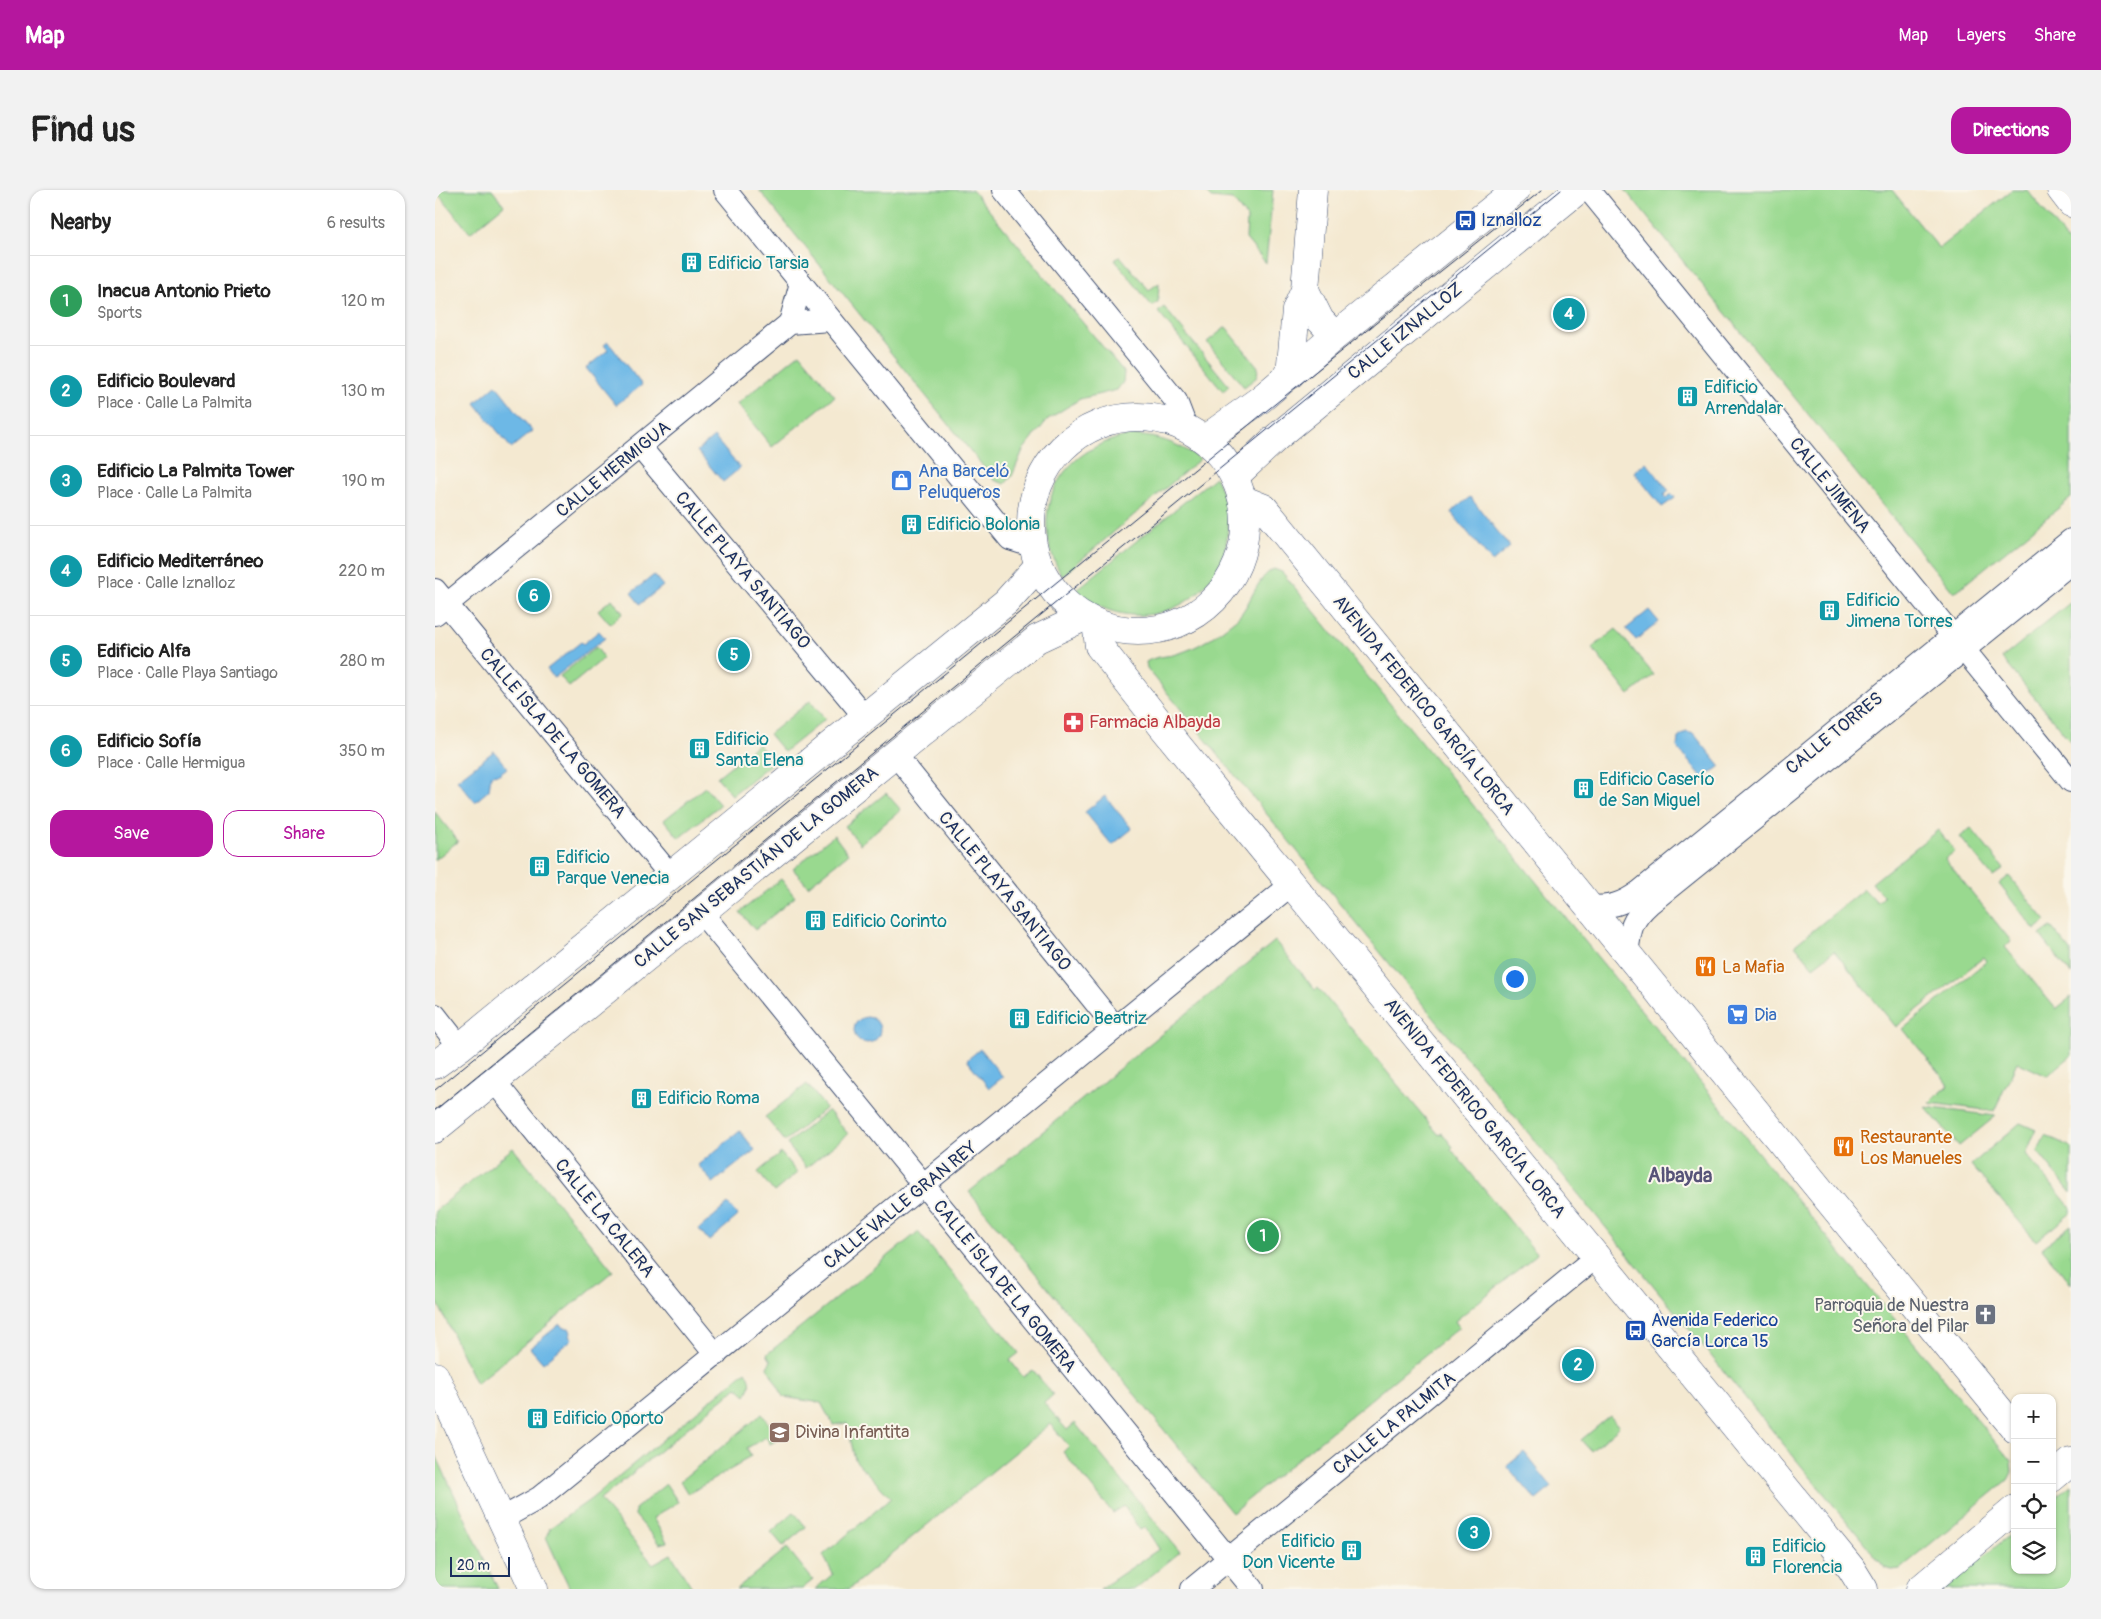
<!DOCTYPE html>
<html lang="en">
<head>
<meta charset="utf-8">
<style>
	body { margin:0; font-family:Pangolin,sans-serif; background:#f2f2f2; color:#222 }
	.controls { position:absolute; right:15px; bottom:15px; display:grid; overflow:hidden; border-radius:10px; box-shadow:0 1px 4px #0004 }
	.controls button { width:45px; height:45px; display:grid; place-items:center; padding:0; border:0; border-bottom:1px solid #e0e0e0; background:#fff; color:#222; font:25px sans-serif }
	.scale { position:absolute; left:15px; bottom:12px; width:60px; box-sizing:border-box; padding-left:5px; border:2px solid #1b2f5e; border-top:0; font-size:14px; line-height:18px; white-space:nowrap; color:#1b2f5e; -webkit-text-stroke:4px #fbf7ec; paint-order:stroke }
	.you { position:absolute; left:1079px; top:788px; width:18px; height:18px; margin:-12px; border:4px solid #fff; border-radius:50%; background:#1a73e8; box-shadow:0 0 0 8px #1a73e833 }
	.badge { display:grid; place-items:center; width:32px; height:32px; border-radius:50%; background:#b5179e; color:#fff; font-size:16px; font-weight:700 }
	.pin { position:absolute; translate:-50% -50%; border:2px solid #fff; box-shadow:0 1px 5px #0006 }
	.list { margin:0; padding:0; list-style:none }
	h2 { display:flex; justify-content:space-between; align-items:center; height:65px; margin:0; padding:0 20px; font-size:21px }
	h2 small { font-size:16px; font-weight:400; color:#767676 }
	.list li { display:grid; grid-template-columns:32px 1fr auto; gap:15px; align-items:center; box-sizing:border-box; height:90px; padding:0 20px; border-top:1px solid #e0e0e0 }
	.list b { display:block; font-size:19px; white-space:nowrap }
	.list p { margin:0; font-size:16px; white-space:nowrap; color:#767676 }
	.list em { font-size:16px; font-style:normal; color:#767676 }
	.actions { display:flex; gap:10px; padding:15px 20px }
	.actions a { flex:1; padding:11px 0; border:1px solid #b5179e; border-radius:15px; text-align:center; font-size:18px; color:#b5179e }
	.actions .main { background:#b5179e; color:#fff }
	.icon { flex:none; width:28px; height:28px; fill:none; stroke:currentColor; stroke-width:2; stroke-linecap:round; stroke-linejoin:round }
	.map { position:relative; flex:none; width:1636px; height:1399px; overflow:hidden; border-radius:15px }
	header { display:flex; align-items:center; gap:30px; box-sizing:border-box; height:70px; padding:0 25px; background:#b5179e; color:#fff }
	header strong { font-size:24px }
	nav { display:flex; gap:28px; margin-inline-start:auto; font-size:18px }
	.intro { display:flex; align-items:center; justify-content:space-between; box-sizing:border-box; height:120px; padding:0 30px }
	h1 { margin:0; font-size:35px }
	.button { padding:12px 22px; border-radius:15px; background:#b5179e; color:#fff; font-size:18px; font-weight:700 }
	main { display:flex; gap:30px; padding:0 30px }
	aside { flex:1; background:#fff; border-radius:15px; box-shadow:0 1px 4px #0004 }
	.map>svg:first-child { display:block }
</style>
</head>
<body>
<header>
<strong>Map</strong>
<nav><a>Map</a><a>Layers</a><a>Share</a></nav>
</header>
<div class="intro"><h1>Find us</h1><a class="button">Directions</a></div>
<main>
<aside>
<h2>Nearby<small>6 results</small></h2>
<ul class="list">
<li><span class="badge" style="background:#2e9e5b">1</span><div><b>Inacua Antonio Prieto</b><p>Sports</p></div><em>120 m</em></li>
<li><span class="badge" style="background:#0f9aa8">2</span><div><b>Edificio Boulevard</b><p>Place · Calle La Palmita</p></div><em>130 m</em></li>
<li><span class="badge" style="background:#0f9aa8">3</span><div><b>Edificio La Palmita Tower</b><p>Place · Calle La Palmita</p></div><em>190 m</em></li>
<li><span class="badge" style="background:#0f9aa8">4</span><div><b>Edificio Mediterráneo</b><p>Place · Calle Iznalloz</p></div><em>220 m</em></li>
<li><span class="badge" style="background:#0f9aa8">5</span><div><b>Edificio Alfa</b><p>Place · Calle Playa Santiago</p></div><em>280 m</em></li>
<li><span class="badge" style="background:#0f9aa8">6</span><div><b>Edificio Sofía</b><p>Place · Calle Hermigua</p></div><em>350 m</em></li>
</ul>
<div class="actions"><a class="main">Save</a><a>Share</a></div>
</aside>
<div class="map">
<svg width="1636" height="1399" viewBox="0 0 1636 1399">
	<rect width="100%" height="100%" fill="#fbf7ec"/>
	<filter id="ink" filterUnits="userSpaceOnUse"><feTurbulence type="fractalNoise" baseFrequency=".02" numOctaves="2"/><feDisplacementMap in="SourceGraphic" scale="10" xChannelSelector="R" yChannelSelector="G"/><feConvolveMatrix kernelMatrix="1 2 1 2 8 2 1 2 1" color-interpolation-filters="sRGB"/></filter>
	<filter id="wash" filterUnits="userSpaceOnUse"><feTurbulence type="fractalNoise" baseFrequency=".0096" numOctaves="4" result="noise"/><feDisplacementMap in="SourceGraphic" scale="20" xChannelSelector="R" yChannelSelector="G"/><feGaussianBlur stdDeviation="1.12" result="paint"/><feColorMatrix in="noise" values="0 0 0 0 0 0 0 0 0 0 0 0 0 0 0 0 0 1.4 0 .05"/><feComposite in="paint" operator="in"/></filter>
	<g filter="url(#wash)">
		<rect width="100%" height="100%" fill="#f4e9d1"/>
		<g fill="#99d98f" stroke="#5a8476">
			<polygon points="0,0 57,0 69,15 35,43"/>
			<polygon points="324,0 537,0 689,182 688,192 682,200 645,209 613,229 588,260 577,286 570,294 559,290"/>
			<polygon points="769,0 838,0 831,73 811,49 812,28 798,10 776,8"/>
			<polygon points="1190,0 1457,0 1504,58 1577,0 1592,0 1636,55 1636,308 1519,403"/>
			<polygon points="685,66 714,100 724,93 723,112 717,116 680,70"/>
			<polygon points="729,117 794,196 788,201 723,122"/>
			<polygon points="791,137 823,177 822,187 809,197 772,152"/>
			<polygon points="365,163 400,206 337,257 302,214"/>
			<path d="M 696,245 C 723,246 743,253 765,269 L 627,386 C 590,321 624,258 696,245 Z"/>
			<path d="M 780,287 C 830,382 723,469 640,401 Z"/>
			<path d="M 839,379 L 847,382 L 1576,1271 L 1577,1282 L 1573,1290 L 1465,1379 L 1457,1380 L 1450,1378 L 712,478 L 711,472 C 720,466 731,467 741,464 C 764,458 781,445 800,430 C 816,417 820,388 839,379 Z"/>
			<polygon points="177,409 188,423 175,434 163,420"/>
			<polygon points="1636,412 1636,552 1567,468"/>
			<polygon points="1181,439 1219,485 1194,505 1157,458"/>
			<polygon points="161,457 169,468 134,497 125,486"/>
			<polygon points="375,511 390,529 349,562 334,544"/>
			<polygon points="323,554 338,572 297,605 282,587"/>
			<polygon points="270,597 285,615 244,648 229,630"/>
			<polygon points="451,603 466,620 425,654 410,636"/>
			<polygon points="0,622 23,651 0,670"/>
			<polygon points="1536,638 1569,679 1558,687 1525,647"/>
			<polygon points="1503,640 1520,661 1510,669 1576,751 1570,757 1621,819 1636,807 1636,866 1612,886 1582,872 1559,921 1494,913 1514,895 1468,839 1552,771 1549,767 1461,837 1399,761 1378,777 1360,755 1429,699 1442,713 1449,707 1437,693"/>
			<polygon points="399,645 413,664 373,696 358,679"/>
			<polygon points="1574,686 1611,731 1600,740 1564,694"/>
			<polygon points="346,689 360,707 320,740 305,722"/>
			<polygon points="1616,737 1636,761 1636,784 1605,745"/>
			<polygon points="840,751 880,800 883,798 1004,945 1007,943 1018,957 1016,959 1102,1064 1020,1131 1024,1137 797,1323 534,1002"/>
			<polygon points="372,894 391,918 350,951 330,927"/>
			<polygon points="1490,917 1561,926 1524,956"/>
			<polygon points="393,920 413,944 371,978 352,954"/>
			<polygon points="1585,933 1601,940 1591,964 1636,1018 1636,1023 1601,1051 1536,975"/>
			<polygon points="1610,945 1636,957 1636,1003 1603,962"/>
			<polygon points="78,958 178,1081 41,1194 0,1107 0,1021"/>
			<polygon points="346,963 362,983 339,1002 323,982"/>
			<polygon points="1636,1035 1636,1094 1607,1058"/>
			<polygon points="483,1042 584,1163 575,1170 588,1187 598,1180 618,1205 609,1213 632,1240 640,1233 745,1362 700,1399 665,1399 724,1359 710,1337 705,1340 689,1316 678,1323 628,1262 634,1256 615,1234 414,1399 380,1399 398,1384 388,1365 456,1308 420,1270 412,1233 398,1235 386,1213 349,1207 332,1177 336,1171 332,1164"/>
			<path d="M 311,1181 C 317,1191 317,1195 311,1205 L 302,1197 L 165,1310 L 218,1374 L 236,1364 L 258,1399 L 135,1399 L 111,1347 L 115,1338 L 156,1309 Z"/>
			<polygon points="327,1224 344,1249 335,1254 331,1247 312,1258 316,1266 305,1272 305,1274 253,1304 245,1291"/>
			<polygon points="1175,1226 1184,1237 1156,1261 1146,1250"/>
			<polygon points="0,1263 63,1399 0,1399"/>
			<polygon points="231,1294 243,1312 218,1328 232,1352 224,1354 200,1325 200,1319"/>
			<polygon points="1636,1295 1636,1399 1508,1399 1580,1341 1580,1380 1617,1380 1617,1310"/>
			<polygon points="359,1322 371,1337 348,1356 336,1342"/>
			<polygon points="352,1358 378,1390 367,1399 301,1399"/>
		</g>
		<g fill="#6db8e6" stroke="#4474a2">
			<polygon points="173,152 207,195 181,215 151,178 173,160 169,155"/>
			<polygon points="61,195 97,241 76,258 40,213"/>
			<polygon points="279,247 305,278 288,292 262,261"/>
			<polygon points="1211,272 1234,301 1229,305 1231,308 1237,304 1240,308 1227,317 1199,282"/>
			<polygon points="1035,307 1075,357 1057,372 1016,322"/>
			<polygon points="219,385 228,396 205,414 196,403"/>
			<polygon points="1214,420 1224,432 1201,450 1191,439"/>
			<polygon points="164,441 170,448 119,488 112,479 146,452 148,454"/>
			<polygon points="1251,542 1259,544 1285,576 1268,589 1242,557 1243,548"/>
			<polygon points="59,561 72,578 64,584 56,585 54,600 40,612 22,590"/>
			<polygon points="670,606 697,639 677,655 650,622"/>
			<circle cx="432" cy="840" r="13"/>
			<polygon points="545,859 568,887 554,898 532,870"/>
			<polygon points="305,941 320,960 278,993 263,975"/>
			<polygon points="293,1014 303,1026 274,1051 264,1039"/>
			<polygon points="125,1134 128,1138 134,1138 136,1142 134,1145 137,1149 108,1173 95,1158"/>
			<polygon points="1089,1262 1117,1297 1101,1310 1072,1276"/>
		</g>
	</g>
	<g filter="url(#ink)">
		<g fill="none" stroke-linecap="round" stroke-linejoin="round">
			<defs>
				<g id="minor">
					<polyline points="290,0 575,349 597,356"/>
					<polyline points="569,0 741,211 751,237"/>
					<polyline points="1154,0 1636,591"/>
					<polyline points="355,133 366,93"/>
					<polyline points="205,257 430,527"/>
					<polyline points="0,400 235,685"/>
					<polyline points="0,424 355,133 395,130"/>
					<polyline points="460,564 681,838"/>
					<path d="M 1154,717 C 1176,717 1186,715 1204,702 L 1636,350"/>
					<polyline points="266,722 818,1399"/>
					<path d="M 1192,765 C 1195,741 1195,731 1214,714 L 1636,373"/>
					<polyline points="0,825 25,857"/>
					<polyline points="59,891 281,1165"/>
					<polyline points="66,1329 104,1308 857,694"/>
					<polyline points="757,1399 1161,1067"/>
				</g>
				<g id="major">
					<polyline points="1626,0 1636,13"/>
					<polyline points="870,100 885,130 900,146"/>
					<polyline points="855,185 861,120 870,100 878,0"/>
					<circle cx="703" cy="334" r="107"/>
					<polyline points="770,249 826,209 900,146 1081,0"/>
					<polyline points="800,286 842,247 1143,0"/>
					<polyline points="809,310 829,318 1580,1239"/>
					<polyline points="661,433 664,456 727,536 1416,1378 1429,1399"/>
					<polyline points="0,875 25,857 571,412 604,375"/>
					<polyline points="0,939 602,449 649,427"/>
					<polyline points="0,1186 99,1399"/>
					<polyline points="1617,1288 1636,1272"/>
					<polyline points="1485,1399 1580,1319"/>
				</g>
			</defs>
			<use href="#minor" stroke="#3c4b6f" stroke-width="24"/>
			<use href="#major" stroke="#3c4b6f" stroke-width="29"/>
			<use href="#minor" stroke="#fff" stroke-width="22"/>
			<use href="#major" stroke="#fff" stroke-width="28"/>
			<g stroke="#1b2f5e" stroke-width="1">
				<polyline points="0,900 825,226 1107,0"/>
				<polyline points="0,920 1126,0"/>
			</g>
		</g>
	</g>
	<defs>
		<symbol id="bus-square" viewBox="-11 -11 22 22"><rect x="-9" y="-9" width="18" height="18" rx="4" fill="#1a4fb4" stroke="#fbf7ec"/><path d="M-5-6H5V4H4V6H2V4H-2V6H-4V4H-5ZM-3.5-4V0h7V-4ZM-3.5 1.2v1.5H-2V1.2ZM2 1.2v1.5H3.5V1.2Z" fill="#fff"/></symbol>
		<symbol id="building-square" viewBox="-11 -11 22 22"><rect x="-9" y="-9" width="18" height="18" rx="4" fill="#0f9aa8" stroke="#fbf7ec"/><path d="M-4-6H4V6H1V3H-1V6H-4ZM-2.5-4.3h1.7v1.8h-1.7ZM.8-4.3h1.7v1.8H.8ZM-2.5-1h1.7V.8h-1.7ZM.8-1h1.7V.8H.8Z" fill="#fff"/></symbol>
		<symbol id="shop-square" viewBox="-11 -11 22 22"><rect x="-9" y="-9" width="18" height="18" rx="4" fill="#3f7fe0" stroke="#fbf7ec"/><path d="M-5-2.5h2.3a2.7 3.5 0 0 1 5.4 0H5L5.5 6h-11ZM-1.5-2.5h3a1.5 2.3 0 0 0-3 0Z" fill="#fff"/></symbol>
		<symbol id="pharmacy-square" viewBox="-11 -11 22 22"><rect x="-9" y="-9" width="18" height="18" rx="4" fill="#e0444e" stroke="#fbf7ec"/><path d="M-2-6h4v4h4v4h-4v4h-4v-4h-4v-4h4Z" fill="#fff"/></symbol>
		<symbol id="restaurant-square" viewBox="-11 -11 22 22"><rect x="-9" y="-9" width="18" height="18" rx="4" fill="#e8710a" stroke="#fbf7ec"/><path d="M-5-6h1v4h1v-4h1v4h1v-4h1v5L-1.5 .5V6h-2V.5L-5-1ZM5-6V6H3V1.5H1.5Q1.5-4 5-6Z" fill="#fff"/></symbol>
		<symbol id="supermarket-square" viewBox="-11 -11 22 22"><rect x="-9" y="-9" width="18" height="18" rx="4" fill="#3f7fe0" stroke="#fbf7ec"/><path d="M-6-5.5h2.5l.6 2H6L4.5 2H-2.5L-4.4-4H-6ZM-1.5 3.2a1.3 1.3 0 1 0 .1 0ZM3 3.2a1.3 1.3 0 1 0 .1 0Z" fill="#fff"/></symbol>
		<symbol id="church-square" viewBox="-11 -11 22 22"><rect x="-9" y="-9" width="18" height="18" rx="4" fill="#6b7280" stroke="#fbf7ec"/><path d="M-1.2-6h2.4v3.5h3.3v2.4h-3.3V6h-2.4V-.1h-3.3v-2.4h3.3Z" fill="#fff"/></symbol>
		<symbol id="school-square" viewBox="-11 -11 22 22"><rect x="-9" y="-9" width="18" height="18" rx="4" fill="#8d6e63" stroke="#fbf7ec"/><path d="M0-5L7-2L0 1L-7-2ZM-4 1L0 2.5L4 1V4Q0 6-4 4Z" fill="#fff"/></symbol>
	</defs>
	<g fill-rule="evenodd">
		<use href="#bus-square" x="1018" y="18" width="25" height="25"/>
		<use href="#building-square" x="244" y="60" width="25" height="25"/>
		<use href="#building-square" x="1240" y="194" width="25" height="25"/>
		<use href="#shop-square" x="454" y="278" width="25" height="25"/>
		<use href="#building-square" x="464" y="322" width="25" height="25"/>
		<use href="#building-square" x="1382" y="408" width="25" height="25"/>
		<use href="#pharmacy-square" x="626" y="520" width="25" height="25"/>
		<use href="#building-square" x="252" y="546" width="25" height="25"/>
		<use href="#building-square" x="1136" y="586" width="25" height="25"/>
		<use href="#building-square" x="92" y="664" width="25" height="25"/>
		<use href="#building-square" x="368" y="718" width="25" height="25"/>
		<use href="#restaurant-square" x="1258" y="764" width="25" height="25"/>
		<use href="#supermarket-square" x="1290" y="812" width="25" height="25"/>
		<use href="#building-square" x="572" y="816" width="25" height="25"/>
		<use href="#building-square" x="194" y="896" width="25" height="25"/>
		<use href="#restaurant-square" x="1396" y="944" width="25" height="25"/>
		<use href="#church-square" x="1538" y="1112" width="25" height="25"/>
		<use href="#bus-square" x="1188" y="1128" width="25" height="25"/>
		<use href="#building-square" x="90" y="1216" width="25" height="25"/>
		<use href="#school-square" x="332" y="1230" width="25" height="25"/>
		<use href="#building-square" x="904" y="1348" width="25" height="25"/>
		<use href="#building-square" x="1308" y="1354" width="25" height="25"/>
	</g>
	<g text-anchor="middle" stroke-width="4" stroke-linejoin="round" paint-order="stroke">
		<g font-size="18" fill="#164399" stroke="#fbf7ec" text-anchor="start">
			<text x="1046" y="36">Iznalloz</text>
			<text x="1216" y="1136">Avenida Federico<tspan x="1216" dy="21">García Lorca 15</tspan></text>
		</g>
		<g font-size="18" fill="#0d838f" stroke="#fbf7ec" text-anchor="start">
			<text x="273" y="79">Edificio Tarsia</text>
			<text x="1269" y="203">Edificio<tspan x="1269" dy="21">Arrendalar</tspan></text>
			<text x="492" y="340">Edificio Bolonia</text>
			<text x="1411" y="416">Edificio<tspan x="1411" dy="21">Jimena Torres</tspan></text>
			<text x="280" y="555">Edificio<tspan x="280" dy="21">Santa Elena</tspan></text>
			<text x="1164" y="595">Edificio Caserío<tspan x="1164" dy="21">de San Miguel</tspan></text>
			<text x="121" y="673">Edificio<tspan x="121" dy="21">Parque Venecia</tspan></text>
			<text x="397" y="737">Edificio Corinto</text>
			<text x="601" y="834">Edificio Beatriz</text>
			<text x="223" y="914">Edificio Roma</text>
			<text x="118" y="1234">Edificio Oporto</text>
			<text x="900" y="1357" text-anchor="end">Edificio<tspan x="900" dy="21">Don Vicente</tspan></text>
			<text x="1337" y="1362">Edificio<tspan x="1337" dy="21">Florencia</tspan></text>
		</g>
		<g font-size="18" fill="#1b2f5e" stroke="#fbf7ec">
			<text transform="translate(970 141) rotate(-39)" y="6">CALLE IZNALLOZ</text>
			<text transform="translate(178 279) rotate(-39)" y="6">CALLE HERMIGUA</text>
			<text transform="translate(1395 295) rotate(51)" y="6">CALLE JIMENA</text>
			<text transform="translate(308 380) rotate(50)" y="6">CALLE PLAYA SANTIAGO</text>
			<text transform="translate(989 515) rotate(51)" y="6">AVENIDA FEDERICO GARCÍA LORCA</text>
			<text transform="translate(118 543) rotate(50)" y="6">CALLE ISLA DE LA GOMERA</text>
			<text transform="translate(1399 543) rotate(-39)" y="6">CALLE TORRES</text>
			<text transform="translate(321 677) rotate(-39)" y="6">CALLE SAN SEBASTIÁN DE LA GOMERA</text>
			<text transform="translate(570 701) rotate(51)" y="6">CALLE PLAYA SANTIAGO</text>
			<text transform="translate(1040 918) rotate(51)" y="6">AVENIDA FEDERICO GARCÍA LORCA</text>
			<text transform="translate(465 1015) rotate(-39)" y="6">CALLE VALLE GRAN REY</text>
			<text transform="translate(170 1028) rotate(51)" y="6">CALLE LA CALERA</text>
			<text transform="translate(570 1096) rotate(51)" y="6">CALLE ISLA DE LA GOMERA</text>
			<text transform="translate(959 1233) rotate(-39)" y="6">CALLE LA PALMITA</text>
		</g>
		<g font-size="18" fill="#366cbe" stroke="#fbf7ec" text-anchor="start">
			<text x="483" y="287">Ana Barceló<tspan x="483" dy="21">Peluqueros</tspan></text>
			<text x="1319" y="831">Dia</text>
		</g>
		<g font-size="18" fill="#be3a42" stroke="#fbf7ec" text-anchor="start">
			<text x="654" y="538">Farmacia Albayda</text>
		</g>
		<g font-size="18" fill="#c56008" stroke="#fbf7ec" text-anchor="start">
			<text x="1287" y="783">La Mafia</text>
			<text x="1425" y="953">Restaurante<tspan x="1425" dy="21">Los Manueles</tspan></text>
		</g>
		<g font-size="18" fill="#5b616d" stroke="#fbf7ec" text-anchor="end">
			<text x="1534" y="1121">Parroquia de Nuestra<tspan x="1534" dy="21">Señora del Pilar</tspan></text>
		</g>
		<g font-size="18" fill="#785e54" stroke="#fbf7ec" text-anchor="start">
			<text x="360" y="1248">Divina Infantita</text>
		</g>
		<g font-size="20" font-weight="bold" fill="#585479" stroke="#fbf7ec">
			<text x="1245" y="992">Albayda</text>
		</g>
	</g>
</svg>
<div class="controls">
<button>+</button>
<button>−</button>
<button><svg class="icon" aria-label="locate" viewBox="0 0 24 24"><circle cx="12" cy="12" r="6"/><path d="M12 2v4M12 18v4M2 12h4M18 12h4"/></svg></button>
<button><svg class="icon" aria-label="layers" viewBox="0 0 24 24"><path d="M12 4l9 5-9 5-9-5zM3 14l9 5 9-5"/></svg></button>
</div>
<div class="scale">20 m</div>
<div class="you"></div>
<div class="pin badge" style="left:828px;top:1046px;background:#2e9e5b">1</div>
<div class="pin badge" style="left:1143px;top:1175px;background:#0f9aa8">2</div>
<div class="pin badge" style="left:1039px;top:1343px;background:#0f9aa8">3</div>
<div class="pin badge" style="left:1134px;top:124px;background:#0f9aa8">4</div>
<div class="pin badge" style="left:299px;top:465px;background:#0f9aa8">5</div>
<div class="pin badge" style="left:99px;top:406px;background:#0f9aa8">6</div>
</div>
</main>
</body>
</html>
